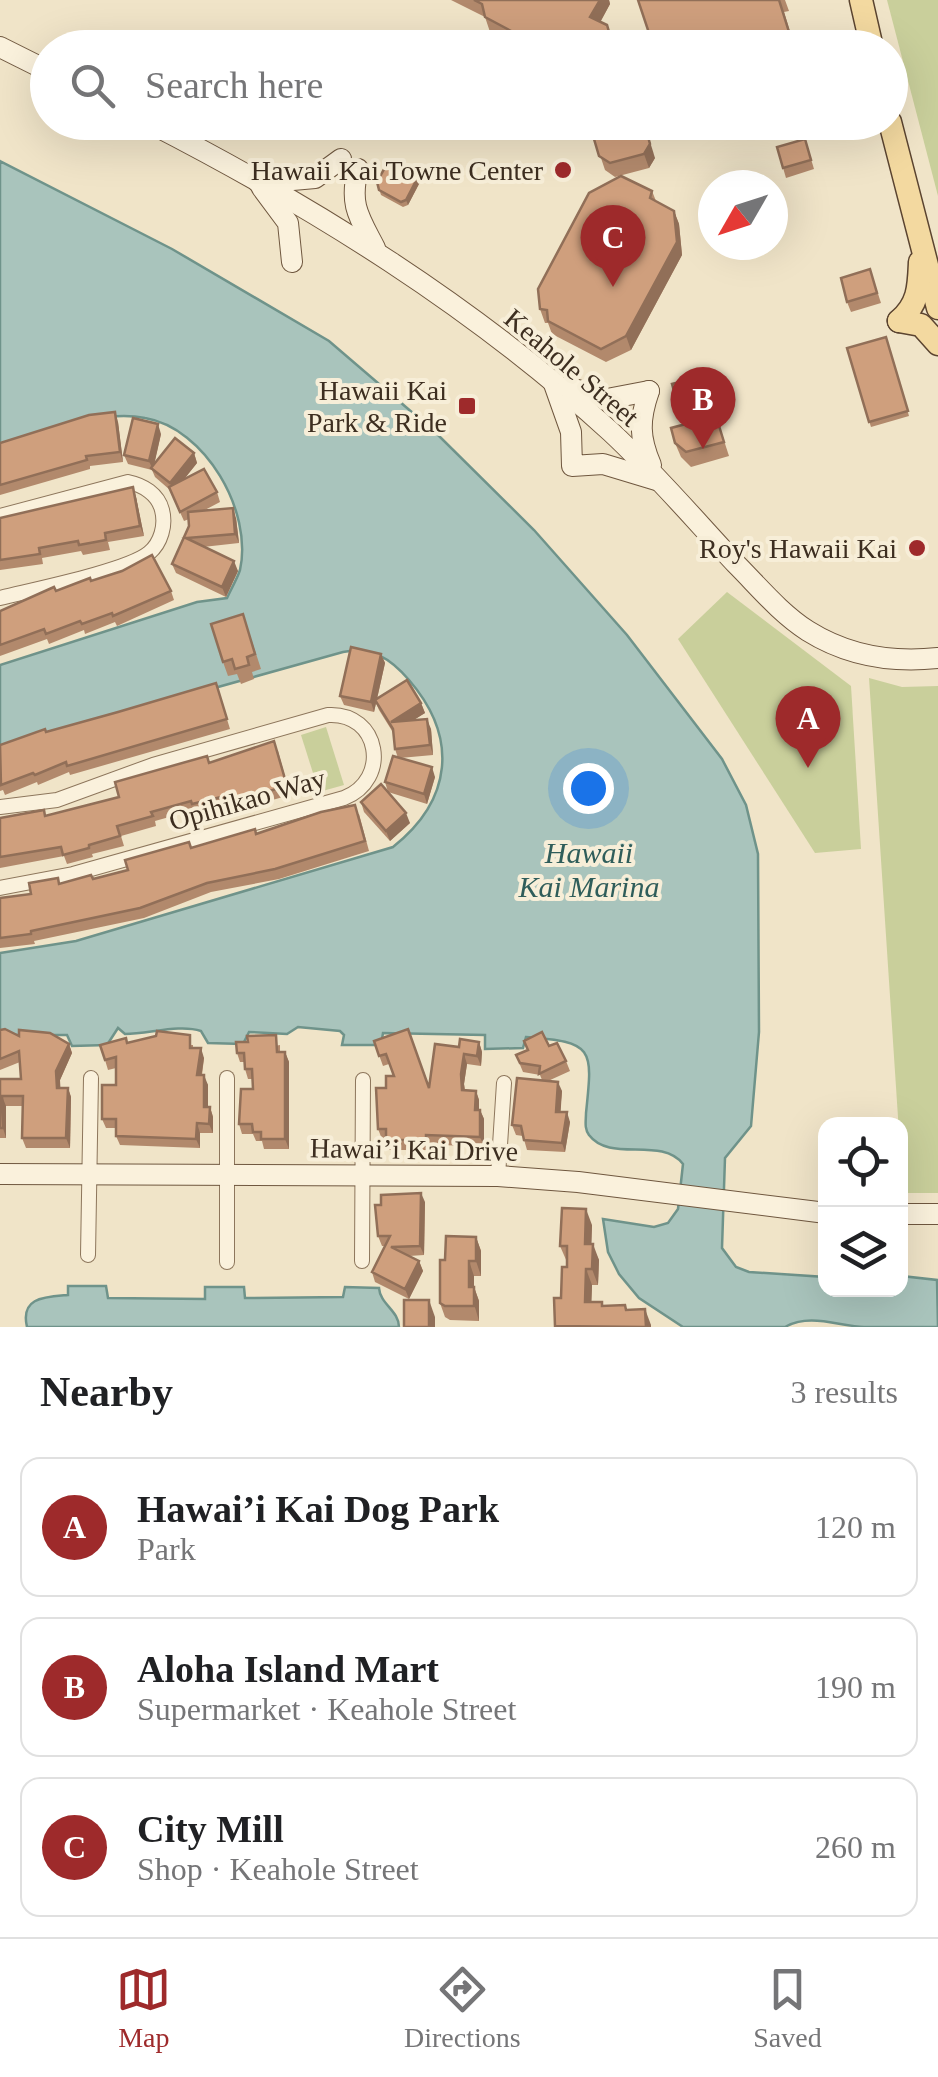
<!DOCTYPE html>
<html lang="en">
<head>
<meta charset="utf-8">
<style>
	body { margin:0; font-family:"Times New Roman",serif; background:#f2f2f2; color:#202124 }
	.controls { position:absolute; right:30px; bottom:30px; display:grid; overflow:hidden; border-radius:20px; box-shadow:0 10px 40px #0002 }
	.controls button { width:90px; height:90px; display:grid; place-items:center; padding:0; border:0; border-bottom:2px solid #e0e0e0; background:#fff; color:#202124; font:50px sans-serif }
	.compass { position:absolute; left:698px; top:170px; width:90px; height:90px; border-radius:50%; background:#fff; box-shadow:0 10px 40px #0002; rotate:231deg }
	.you { position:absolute; left:588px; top:788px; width:35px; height:35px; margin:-25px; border:8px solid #fff; border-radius:50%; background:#1a73e8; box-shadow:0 0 0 15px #1a73e833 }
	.badge { display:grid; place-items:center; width:65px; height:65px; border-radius:50%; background:#9e2a2b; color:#fff; font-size:32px; font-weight:700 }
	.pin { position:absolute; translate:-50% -82px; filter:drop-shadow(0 2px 5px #0008) }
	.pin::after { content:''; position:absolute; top:52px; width:35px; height:30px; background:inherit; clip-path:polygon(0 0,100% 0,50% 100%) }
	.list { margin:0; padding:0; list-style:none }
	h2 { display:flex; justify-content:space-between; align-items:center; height:130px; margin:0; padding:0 40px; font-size:42px }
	h2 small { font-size:32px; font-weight:400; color:#757577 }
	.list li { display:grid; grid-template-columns:65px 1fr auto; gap:30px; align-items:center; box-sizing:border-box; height:140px; margin:0 20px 20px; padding:0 20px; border:2px solid #e0e0e0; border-radius:20px }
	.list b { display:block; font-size:38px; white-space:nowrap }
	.list p { margin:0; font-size:32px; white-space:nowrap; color:#757577 }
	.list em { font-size:32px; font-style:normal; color:#757577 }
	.icon { flex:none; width:55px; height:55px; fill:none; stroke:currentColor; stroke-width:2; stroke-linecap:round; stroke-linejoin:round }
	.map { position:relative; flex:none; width:938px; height:1327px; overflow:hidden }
	.search { position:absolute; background:#fff; box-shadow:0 10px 40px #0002; left:30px; right:30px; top:30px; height:110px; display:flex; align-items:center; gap:25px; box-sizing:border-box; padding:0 35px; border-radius:55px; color:#757577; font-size:38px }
	.sheet { height:610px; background:#fff }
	nav { display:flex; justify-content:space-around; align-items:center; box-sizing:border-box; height:140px; border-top:2px solid #e0e0e0; background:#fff; font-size:28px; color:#757577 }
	nav a { display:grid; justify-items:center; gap:5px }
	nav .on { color:#9e2a2b }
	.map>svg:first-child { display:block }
</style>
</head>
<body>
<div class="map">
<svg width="938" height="1327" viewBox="0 0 938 1327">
	<rect width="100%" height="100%" fill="#f0e4c8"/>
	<g fill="#c9cf9b">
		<polygon points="887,0 938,0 938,196"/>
		<polygon points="727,592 851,686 861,849 815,853 678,639"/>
		<polygon points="869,678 902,687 938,686 938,1193 903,1193"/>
		<polygon points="326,727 344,785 319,792 301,735"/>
	</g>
	<g fill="#a9c4bc" stroke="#6f938a" stroke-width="2.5">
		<path d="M 0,161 L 172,249 L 329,341 L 435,432 L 534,530 L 627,635 L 722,759 L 746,805 L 758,854 L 759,1032 L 751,1126 L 725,1158 L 722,1248 L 736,1267 L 749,1272 L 825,1277 L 826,1290 L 900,1290 L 901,1276 L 937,1280 L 938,1327 C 913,1327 889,1327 864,1327 C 839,1326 809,1313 785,1327 L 683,1327 L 639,1298 L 619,1274 L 608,1252 L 603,1219 L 654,1227 L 668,1223 L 678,1209 L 683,1164 C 661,1136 610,1163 589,1135 C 584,1128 586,1121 586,1113 C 593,1048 594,1042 526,1037 L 523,1048 L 485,1049 L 485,1035 L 383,1033 L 381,1045 L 342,1045 L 344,1035 L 340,1031 L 298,1027 L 287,1034 L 249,1032 L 243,1044 L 208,1043 L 201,1031 C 179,1024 149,1034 125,1034 L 118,1028 L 107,1045 L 72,1046 L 67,1035 L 0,1035 L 0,953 L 76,941 L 393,847 C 452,800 459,738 409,680 C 390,658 373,647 343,652 L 0,748 L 0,665 L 197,602 L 227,598 C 231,589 237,579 240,570 C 253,511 205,428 145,418 C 98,409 44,434 0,446 Z"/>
		<path d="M 68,1286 L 106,1286 L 108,1298 L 205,1299 L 205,1287 L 244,1287 L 245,1298 L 343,1297 L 345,1287 L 379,1288 C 380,1304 399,1311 399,1327 L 27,1327 C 20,1297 45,1297 68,1295 Z"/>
	</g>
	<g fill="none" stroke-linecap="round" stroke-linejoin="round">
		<defs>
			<g id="minor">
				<path d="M 0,516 L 128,482 C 143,485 158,494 162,510 C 166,525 161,543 149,553 C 127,571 32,590 0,598"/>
				<path d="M 0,807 L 57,800 L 153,765 L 328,715 C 380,712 391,780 344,798 L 73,874 L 0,888"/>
				<polyline points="227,1078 227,1262"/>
				<polyline points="498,1176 504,1083"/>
				<polyline points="88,1255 91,1078"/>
				<polyline points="362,1261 363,1080"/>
			</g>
			<g id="secondary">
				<polyline points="0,47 48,71"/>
				<path d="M 148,122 C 314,207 473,306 611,432 C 655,473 695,520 736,564 C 759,587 780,613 808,631 C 848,656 892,663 938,658"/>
				<path d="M 358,169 C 349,205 359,217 375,248"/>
				<polyline points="259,183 315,178 341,159"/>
				<polyline points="262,188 288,223 292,262"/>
				<polyline points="554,384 571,432 572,466 603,464 656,480"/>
				<polyline points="568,387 607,399 649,391"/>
				<path d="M 649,391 C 639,420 639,437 651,465"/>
				<polyline points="0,1174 498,1176 578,1182 826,1213"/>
				<polyline points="900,1214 938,1214"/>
			</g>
			<g id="primary">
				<polyline points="861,0 872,48"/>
				<polyline points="890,122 938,308"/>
				<path d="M 899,321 C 919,304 919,286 920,262"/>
				<polyline points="899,321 921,325 938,344"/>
			</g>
		</defs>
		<use href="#minor" stroke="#8d765c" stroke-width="16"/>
		<use href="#secondary" stroke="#6f573f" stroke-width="22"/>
		<use href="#primary" stroke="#5b4430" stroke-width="25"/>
		<use href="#minor" stroke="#faf1dc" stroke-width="14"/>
		<use href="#secondary" stroke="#faf1dc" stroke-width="20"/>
		<use href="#primary" stroke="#f3d9a0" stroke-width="22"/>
	</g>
	<g fill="#b2896c">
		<polygon points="451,0 609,0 610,4 600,22 613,41 621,48 521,48 490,32 485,17"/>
		<polygon points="638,0 785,0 789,11 784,12 795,48 654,48"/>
		<polygon points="589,122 655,158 649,168 615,177 605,170"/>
		<polygon points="805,139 814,169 786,178 777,147"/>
		<polygon points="377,182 420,182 408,205 403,207 381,195"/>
		<polygon points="652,191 656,201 674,211 679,224 682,255 631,350 606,362 552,334 548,323 545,323 540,309"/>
		<polygon points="870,269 881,303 851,312 847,302"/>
		<polygon points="886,337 909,416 871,427 847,348"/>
		<polygon points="712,374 721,406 681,416 672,384"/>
		<polygon points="716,416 729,456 691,467 681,457 675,443"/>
		<polygon points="118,422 123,462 90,466 90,469 0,495 0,443"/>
		<polygon points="161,434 154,464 194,453 197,463 184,479 217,492 220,502 203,511 236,518 239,543 203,547 238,571 226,597 176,573 172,564 189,526 189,519 184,521 170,490 155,477 152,470 128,464 124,455"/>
		<polygon points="136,497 144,536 108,542 110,550 83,555 81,551 42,558 43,564 0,570 0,518"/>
		<polygon points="91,581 171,591 174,600 117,626 115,622 85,634 84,630 49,644 47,639 0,656 0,611"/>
		<polygon points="243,614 261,669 252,672 254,679 241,684 237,674 228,676 223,662"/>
		<polygon points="381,654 385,663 377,699 421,703 425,713 413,720 431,729 433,755 400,758 435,777 427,804 388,792 385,782 398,758 395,749 394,734 379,710 376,703 374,712 344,705 340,696"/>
		<polygon points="216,683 230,729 70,775 69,772 38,785 37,782 5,795 3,790 0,791 0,745 118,712"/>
		<polygon points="278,751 290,795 231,812 228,805 196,814 194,810 155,821 156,826 121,836 124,846 92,854 93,857 67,864 64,856 0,868 0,818 46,816 119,797 209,763"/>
		<polygon points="361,802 410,823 390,841 364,812"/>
		<polygon points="359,814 369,851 279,879 211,892 144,918 34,941 35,944 0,948 0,898 31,894 60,884 93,879 128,870 191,848 256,834"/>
		<polygon points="0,1030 19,1036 69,1044 72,1053 60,1080 60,1088 68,1088 71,1097 70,1148 26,1148 22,1138 23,1106 6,1106 6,1138 0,1138 0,1079 21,1079 20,1062 0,1070"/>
		<polygon points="374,1041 429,1088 459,1047 479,1042 482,1052 481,1066 467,1064 464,1084 465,1090 476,1091 479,1100 479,1110 480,1110 484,1119 484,1146 430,1145 430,1150 389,1150 386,1139 382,1139 378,1129 386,1088 394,1076 389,1064 383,1066"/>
		<polygon points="524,1041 549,1046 566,1061 570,1071 548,1081 562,1091 560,1112 570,1122 565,1152 527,1150 523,1136 516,1135 512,1125 542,1080 540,1075 523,1072 516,1055 528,1050"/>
		<polygon points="127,1043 193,1045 193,1048 204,1058 202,1075 208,1085 208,1107 210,1107 213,1117 213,1133 200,1133 200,1148 120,1145 116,1136 116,1128 106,1128 102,1119 116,1085 116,1068 108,1070 105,1060"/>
		<polygon points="280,1045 280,1052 285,1052 289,1062 289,1149 264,1149 262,1141 256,1141 253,1134 242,1134 239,1124 253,1089 252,1079 248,1079 245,1069 245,1062 240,1062 237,1053"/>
		<polygon points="425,1202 424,1255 409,1256 419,1261 423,1271 409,1299 375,1282 372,1272 385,1246 382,1246 378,1236"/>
		<polygon points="592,1225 591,1244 599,1260 598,1285 592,1285 591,1302 604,1306 627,1310 651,1325 651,1327 555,1327 567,1267 567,1262 560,1246"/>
		<polygon points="476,1237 481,1251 481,1276 474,1276 474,1287 479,1301 479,1321 450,1320 445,1317 440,1303 445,1260"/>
	</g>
	<g fill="#916f58">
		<polygon points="600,0 609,0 610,4 595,32 590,17"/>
		<polygon points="644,122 655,158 649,168 644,154"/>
		<polygon points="418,177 420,182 408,205 406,200"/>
		<polygon points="674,211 679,224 682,255 631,350 626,336"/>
		<polygon points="115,412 118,422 123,462 120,452"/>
		<polygon points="158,424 161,434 153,470 149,461"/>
		<polygon points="194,453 197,463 174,492 170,483"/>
		<polygon points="133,487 136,497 144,536 140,526"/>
		<polygon points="233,508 236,518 239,543 235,534"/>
		<polygon points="234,561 238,571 226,597 222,587"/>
		<polygon points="381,654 385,663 374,712 371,702"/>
		<polygon points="421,703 425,713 395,732 391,722"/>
		<polygon points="427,719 431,729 433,755 430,745"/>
		<polygon points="432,767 435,777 427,804 424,794"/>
		<polygon points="406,813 410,823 390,841 386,831"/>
		<polygon points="479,1042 482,1052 481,1066 477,1056"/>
		<polygon points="69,1044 72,1053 60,1080 61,1098 57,1088 56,1071"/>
		<polygon points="201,1048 204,1058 200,1085 197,1075"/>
		<polygon points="285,1052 289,1062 289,1149 285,1139"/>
		<polygon points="464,1054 467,1064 464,1084 466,1100 462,1090 461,1074"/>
		<polygon points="204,1075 208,1085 208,1116 204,1107"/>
		<polygon points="558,1082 562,1091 560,1121 556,1112"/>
		<polygon points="68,1088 71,1097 70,1148 66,1138"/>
		<polygon points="476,1091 479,1100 479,1119 475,1110"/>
		<polygon points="2,1096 6,1106 6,1138 3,1128"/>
		<polygon points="210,1107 213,1117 213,1133 209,1124"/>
		<polygon points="480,1110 484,1119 484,1146 480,1137"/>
		<polygon points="567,1112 570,1122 565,1152 562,1143"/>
		<polygon points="197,1123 200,1133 200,1148 196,1139"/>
		<polygon points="421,1193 425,1202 424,1255 420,1246"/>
		<polygon points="586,1209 592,1225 591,1260 585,1244"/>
		<polygon points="476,1237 481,1251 481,1276 476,1261"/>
		<polygon points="593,1244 599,1260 598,1285 592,1269"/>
		<polygon points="419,1261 423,1271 409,1299 405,1289"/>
		<polygon points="469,1261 474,1276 474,1287 479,1301 479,1321 469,1287"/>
		<polygon points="586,1269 592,1285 591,1318 585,1302"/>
		<polygon points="429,1300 435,1317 435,1327 429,1327"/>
		<polygon points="645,1309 651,1325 651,1327 646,1327"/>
	</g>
	<g fill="#cf9f7d" stroke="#916f58" stroke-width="2.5">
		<polygon points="474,0 600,0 590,17 607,25 612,42 618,40 620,48 543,48 485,17 482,4"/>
		<polygon points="638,0 779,0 789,32 742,48 654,48"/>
		<polygon points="589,122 644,122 650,144 644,154 610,163 599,156"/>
		<polygon points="805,139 811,160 783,168 777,147"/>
		<polygon points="388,162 418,177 406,200 401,202 379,190 377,182"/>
		<polygon points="621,176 652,191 650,198 674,211 677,242 626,336 601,349 548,321 547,310 540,309 538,289 589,193"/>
		<polygon points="870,269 877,293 847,302 841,278"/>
		<polygon points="886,337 908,411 869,422 847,348"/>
		<polygon points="712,374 720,401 680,412 672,384"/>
		<polygon points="115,412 120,452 86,456 87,460 0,485 0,443 89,415"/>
		<polygon points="716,416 724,442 686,452 675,443 671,428"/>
		<polygon points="133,418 158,424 149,461 124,455"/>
		<polygon points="175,438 194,453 170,483 151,468"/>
		<polygon points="204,469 217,492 180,512 169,487"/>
		<polygon points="133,487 140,526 105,533 106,540 79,545 78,541 39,548 40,554 0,560 0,518"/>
		<polygon points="233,508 235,534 186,538 234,561 222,587 172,564 189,526 188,512"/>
		<polygon points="152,555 171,591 113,616 112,613 82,624 80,621 46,634 44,629 0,645 0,611 54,587 56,591 90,578 91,581 122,571"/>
		<polygon points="243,614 255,654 247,657 249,665 235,669 232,659 223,662 211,624"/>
		<polygon points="351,647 381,654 371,702 340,696"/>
		<polygon points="407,680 421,703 391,722 427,719 430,745 395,749 393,729 375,700"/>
		<polygon points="216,683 227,719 67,766 66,762 35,775 33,773 1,785 0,745 45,729 46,732 118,712"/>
		<polygon points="274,741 287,786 227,803 225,796 192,804 191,801 151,812 153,816 117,826 120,836 89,845 89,848 63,855 61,847 0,857 0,818 44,810 45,816 119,797 115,782 207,756 209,763"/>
		<polygon points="393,756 432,767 424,794 385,782"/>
		<polygon points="381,784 406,813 386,831 361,802"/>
		<polygon points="355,805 365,841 275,869 207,883 140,908 31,931 31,934 0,938 0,898 31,894 29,883 58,878 59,884 91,875 93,879 128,870 125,860 189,842 191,848 255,829 256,834 321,812"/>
		<polygon points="5,1029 19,1036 19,1030 50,1033 69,1044 56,1071 57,1088 68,1088 66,1138 22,1138 23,1096 2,1096 3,1128 0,1128 0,1079 21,1079 19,1051 0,1059 0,1030"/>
		<polygon points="408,1029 429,1088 435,1044 459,1047 460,1039 479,1042 477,1056 464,1054 461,1074 462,1090 476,1091 475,1110 480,1110 480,1137 426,1135 426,1140 386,1140 386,1129 378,1129 376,1088 386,1088 386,1076 394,1076 386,1054 379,1056 374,1041"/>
		<polygon points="157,1031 190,1035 190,1048 201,1048 197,1075 204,1075 204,1107 210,1107 209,1124 197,1123 196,1139 116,1136 116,1119 102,1119 102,1085 116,1085 116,1057 105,1060 100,1045 126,1038 127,1043 156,1036"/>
		<polygon points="542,1032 549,1046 557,1043 566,1061 539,1074 540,1066 520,1063 516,1055 528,1050 524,1041"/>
		<polygon points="276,1035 277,1052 285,1052 285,1139 261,1139 261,1132 253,1132 252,1124 239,1124 241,1089 253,1089 252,1069 245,1069 244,1053 237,1053 236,1042 248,1042 247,1036"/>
		<polygon points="517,1078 558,1082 556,1112 567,1112 562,1143 524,1140 521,1126 512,1125"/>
		<polygon points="421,1193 420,1246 391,1247 419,1261 405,1289 372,1272 390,1236 378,1236 375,1205 381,1205 381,1195"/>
		<polygon points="562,1208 586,1209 585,1244 593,1244 592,1269 586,1269 585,1302 602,1302 602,1306 625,1305 626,1310 645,1309 646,1327 555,1326 554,1298 561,1298 562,1267 567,1267 567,1246 560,1246"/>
		<polygon points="446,1236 476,1237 476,1261 469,1261 469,1287 474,1287 474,1306 445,1306 440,1303 440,1260 445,1260"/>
		<rect x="404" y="1300" width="25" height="27"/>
	</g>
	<g fill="#9e2a2b" stroke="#f7eed8" stroke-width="4">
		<circle cx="563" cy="170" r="10"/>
		<rect x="457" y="396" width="20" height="20" rx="5"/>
		<circle cx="917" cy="548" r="10"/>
	</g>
	<g text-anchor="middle" stroke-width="8" stroke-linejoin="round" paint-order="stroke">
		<g font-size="28" fill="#3d2e20" stroke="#f7eed8" text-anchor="end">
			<text x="543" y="180">Hawaii Kai Towne Center</text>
			<text x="447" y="400">Hawaii Kai<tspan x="447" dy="32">Park &amp; Ride</tspan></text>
			<text x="897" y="558">Roy's Hawaii Kai</text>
		</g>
		<g font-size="28" fill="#3d2e20" stroke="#f7eed8">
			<text transform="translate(572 367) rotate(40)" y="10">Keahole Street</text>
			<text transform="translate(247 799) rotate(-16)" y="10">Opihikao Way</text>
			<text transform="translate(414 1149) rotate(1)" y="10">Hawai’i Kai Drive</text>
		</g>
		<g font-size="30" font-style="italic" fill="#2f5d5a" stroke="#f7eed8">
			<text x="589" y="863">Hawaii<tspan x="589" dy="34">Kai Marina</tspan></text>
		</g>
	</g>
</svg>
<div class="controls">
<button><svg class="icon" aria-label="locate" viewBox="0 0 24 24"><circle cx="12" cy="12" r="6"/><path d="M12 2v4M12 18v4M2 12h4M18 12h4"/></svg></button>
<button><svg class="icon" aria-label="layers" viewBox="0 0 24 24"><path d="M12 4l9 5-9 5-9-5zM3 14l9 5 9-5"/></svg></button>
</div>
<svg class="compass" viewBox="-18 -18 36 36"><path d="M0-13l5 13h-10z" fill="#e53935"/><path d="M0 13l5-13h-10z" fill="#757577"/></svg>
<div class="you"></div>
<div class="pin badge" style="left:808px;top:768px">A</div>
<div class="pin badge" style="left:703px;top:449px">B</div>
<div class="pin badge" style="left:613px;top:287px">C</div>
<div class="search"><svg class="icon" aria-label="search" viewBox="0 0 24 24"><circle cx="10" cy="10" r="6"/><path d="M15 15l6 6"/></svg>Search here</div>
</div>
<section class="sheet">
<h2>Nearby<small>3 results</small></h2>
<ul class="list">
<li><span class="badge">A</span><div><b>Hawai’i Kai Dog Park</b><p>Park</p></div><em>120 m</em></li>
<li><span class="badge">B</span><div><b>Aloha Island Mart</b><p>Supermarket · Keahole Street</p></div><em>190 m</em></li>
<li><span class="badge">C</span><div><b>City Mill</b><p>Shop · Keahole Street</p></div><em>260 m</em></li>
</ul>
</section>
<nav>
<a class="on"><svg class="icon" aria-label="map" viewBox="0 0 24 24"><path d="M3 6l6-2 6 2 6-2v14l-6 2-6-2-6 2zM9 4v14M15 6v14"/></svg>Map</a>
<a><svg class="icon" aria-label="directions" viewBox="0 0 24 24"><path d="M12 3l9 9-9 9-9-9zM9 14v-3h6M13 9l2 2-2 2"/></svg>Directions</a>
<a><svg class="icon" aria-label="saved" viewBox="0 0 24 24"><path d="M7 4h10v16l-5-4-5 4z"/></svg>Saved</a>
</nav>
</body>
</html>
